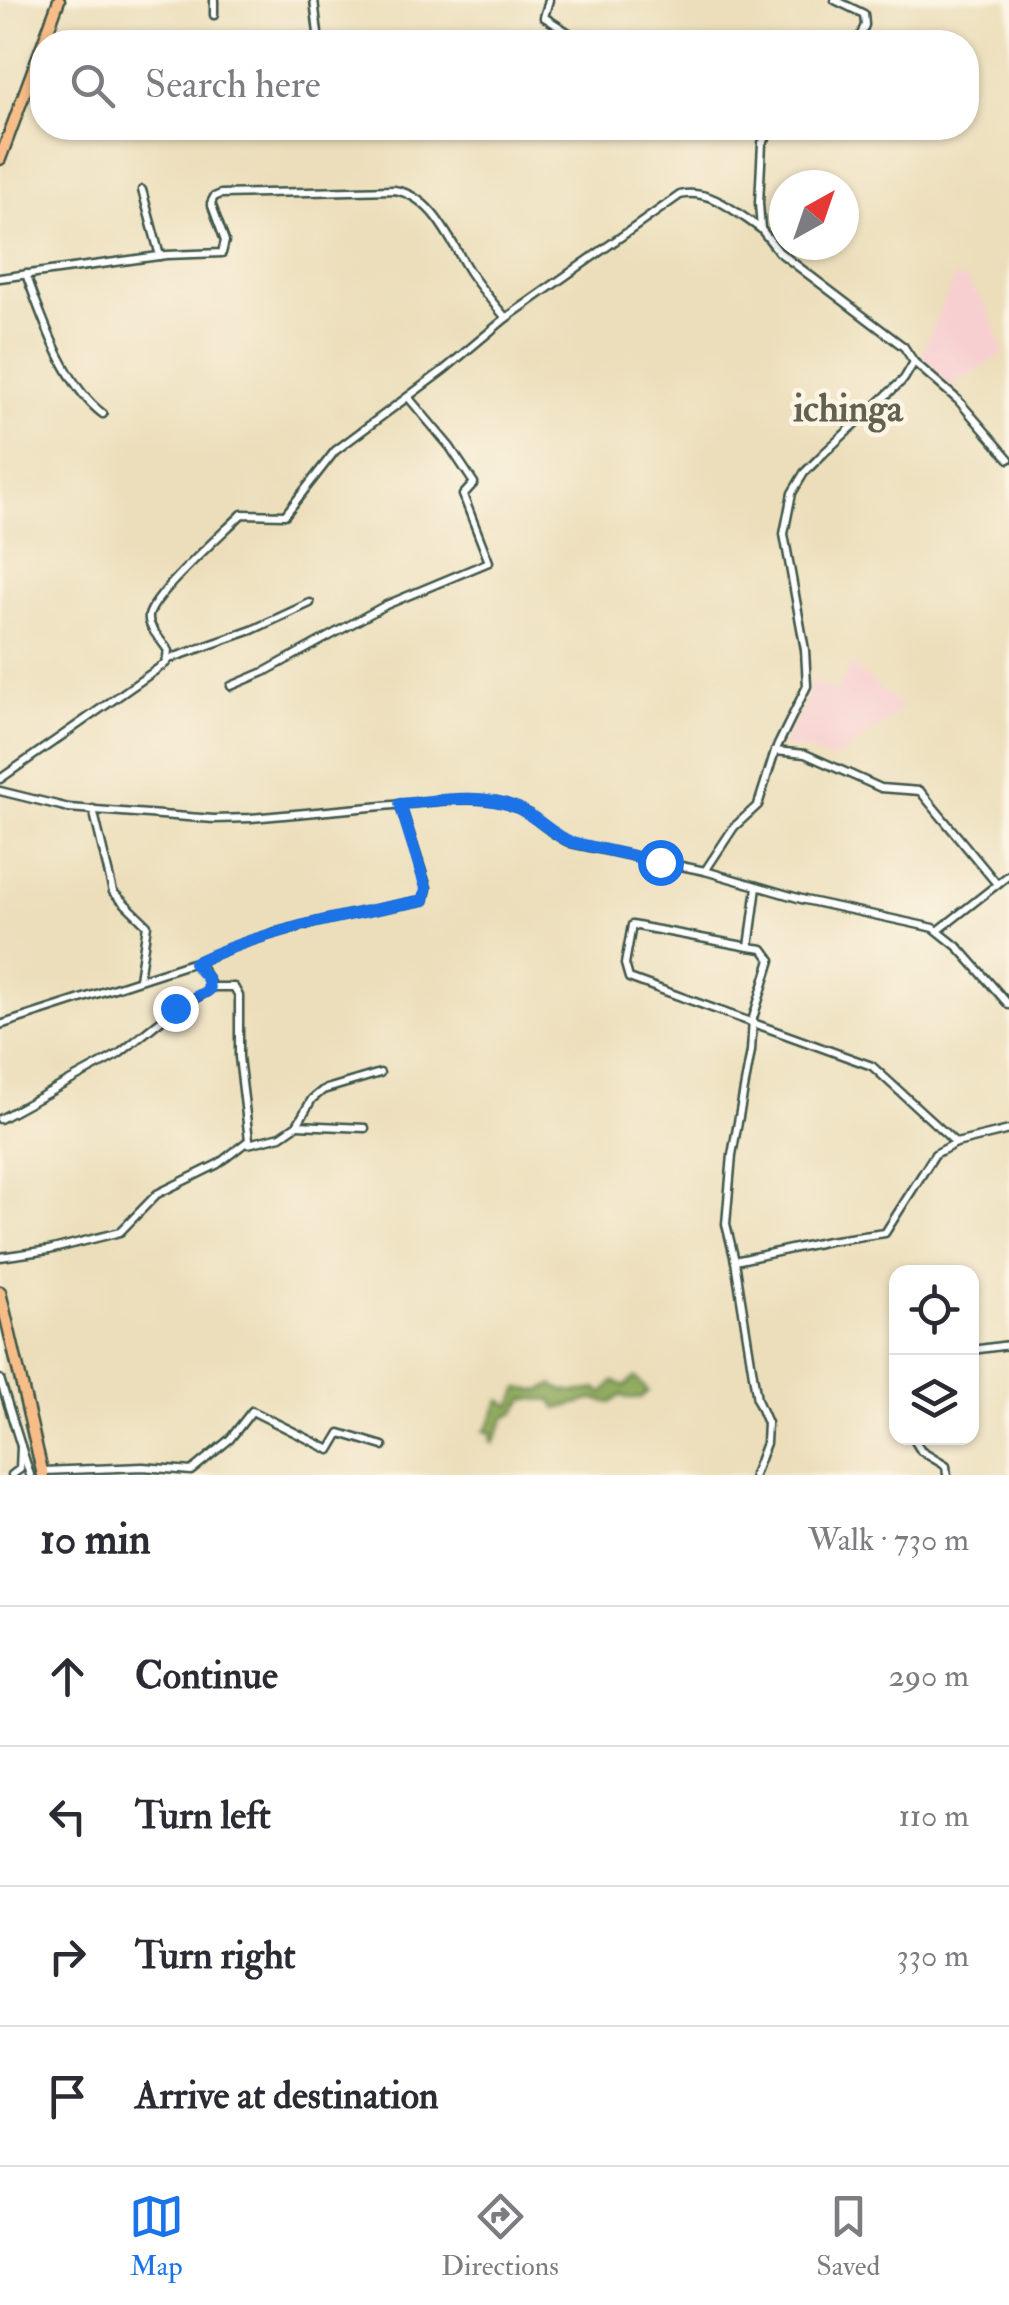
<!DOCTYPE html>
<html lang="en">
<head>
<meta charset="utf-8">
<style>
	body { margin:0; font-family:"IM FELL Double Pica",serif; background:#f2f2f3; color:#2b2b33 }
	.controls { position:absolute; right:30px; bottom:30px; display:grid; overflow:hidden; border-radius:20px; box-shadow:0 2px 8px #0004 }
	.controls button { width:90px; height:90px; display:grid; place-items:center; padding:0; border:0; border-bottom:2px solid #e1e1e2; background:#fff; color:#2b2b33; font:50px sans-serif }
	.compass { position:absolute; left:769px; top:170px; width:90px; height:90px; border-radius:50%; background:#fff; box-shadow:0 2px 8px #0004; rotate:40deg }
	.stop { position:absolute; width:30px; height:30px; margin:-22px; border:8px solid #1a73e8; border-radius:50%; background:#fff }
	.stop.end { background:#1a73e8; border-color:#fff; box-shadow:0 2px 10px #0008 }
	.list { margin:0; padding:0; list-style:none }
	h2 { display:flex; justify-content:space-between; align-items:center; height:130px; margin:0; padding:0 40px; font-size:42px }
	h2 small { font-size:32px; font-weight:400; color:#7c7c81 }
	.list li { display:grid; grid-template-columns:65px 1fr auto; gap:30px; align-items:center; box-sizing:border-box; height:140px; padding:0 40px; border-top:2px solid #e1e1e2 }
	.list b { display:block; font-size:38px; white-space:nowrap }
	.list em { font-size:32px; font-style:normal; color:#7c7c81 }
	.icon { flex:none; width:55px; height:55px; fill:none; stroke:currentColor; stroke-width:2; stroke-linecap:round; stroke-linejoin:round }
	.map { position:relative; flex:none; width:1009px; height:1475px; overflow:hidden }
	.search { position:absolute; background:#fff; box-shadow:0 2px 8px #0004; left:30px; right:30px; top:30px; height:110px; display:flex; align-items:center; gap:25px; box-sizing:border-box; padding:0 35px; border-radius:40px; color:#7c7c81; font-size:38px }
	.sheet { height:690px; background:#fff }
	nav { display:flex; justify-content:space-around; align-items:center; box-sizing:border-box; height:140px; border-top:2px solid #e1e1e2; background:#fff; font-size:28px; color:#7c7c81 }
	nav a { display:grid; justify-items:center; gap:5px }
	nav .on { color:#1a73e8 }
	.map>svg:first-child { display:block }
</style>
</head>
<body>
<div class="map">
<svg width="1009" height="1475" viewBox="0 0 1009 1475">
	<rect width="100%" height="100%" fill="#fcf5e5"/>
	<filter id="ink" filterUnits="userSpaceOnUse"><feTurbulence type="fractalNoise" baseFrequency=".01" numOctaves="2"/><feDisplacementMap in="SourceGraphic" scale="20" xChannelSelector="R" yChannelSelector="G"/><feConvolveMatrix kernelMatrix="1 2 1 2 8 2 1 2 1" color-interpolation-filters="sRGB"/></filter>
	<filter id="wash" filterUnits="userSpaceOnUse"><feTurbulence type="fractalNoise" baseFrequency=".0048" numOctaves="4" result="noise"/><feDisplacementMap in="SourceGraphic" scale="40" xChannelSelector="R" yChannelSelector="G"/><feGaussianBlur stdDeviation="2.25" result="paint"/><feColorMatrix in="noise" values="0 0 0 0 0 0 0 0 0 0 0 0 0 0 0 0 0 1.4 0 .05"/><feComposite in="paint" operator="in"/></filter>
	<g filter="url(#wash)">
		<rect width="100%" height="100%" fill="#ecdeba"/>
		<g fill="#f7cfd1">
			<polygon points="954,277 964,278 987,306 1004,354 948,386 920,358"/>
			<polygon points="850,664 902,707 883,725 832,761 810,750 786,748 783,743 805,705 811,680 837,692"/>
		</g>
		<path fill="#91ac5e" stroke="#587449" stroke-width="2.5" d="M 635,1377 L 648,1391 L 641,1398 L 626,1398 L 622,1395 L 611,1403 L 594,1399 L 557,1409 L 552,1400 L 525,1399 L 514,1413 L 506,1416 L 493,1444 L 490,1441 L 493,1434 L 484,1431 C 494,1423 493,1409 501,1400 L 511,1406 L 519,1388 L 540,1391 L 553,1385 C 563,1394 586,1392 596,1388 L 603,1393 L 614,1381 L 625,1386 Z"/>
	</g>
	<g filter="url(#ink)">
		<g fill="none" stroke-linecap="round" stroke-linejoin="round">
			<defs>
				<g id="minor">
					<polyline points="314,0 319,42"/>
					<polyline points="549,0 544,17 583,42"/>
					<polyline points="835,0 864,14 865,25 858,42"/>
					<polyline points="214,15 214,0"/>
					<polyline points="142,190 160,256"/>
					<path d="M 26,274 C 42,318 65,386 103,414"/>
					<path d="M 0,278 L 166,255 L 222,253 L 225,241 L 211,203 L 214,197 L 221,194 L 394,190 C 434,196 451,244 471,274 C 482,290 494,304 506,318"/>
					<polyline points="914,362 958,400 1009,459"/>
					<polyline points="169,659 252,630 310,603"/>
					<polyline points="231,686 264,672 386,605 489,562 463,495 474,483 450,447 408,397"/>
					<polyline points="775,751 805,754 881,788 920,791 997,884"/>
					<path d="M 0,779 L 166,663 L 168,651 C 163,641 147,628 149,616 C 153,595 223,533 242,514 L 285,515 L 335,451 L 445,369 L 506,318 L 680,195 C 710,188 737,213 761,229"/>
					<path d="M 0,791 L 69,808 L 214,819 L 251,818 L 459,799 C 484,799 509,800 530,815 C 544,825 555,836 571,843 L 705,871 L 805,900 L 934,928 L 959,948 L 1009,1005"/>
					<polyline points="93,809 113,892 147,925 139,979"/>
					<polyline points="705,871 734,827 758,805 775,751 807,686 805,650 784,534 792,493 804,473 824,453 904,379 914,362 904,347 779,252 761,229 759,203 762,143 774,128"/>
					<polyline points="939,930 1009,875"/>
					<polyline points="749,947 632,925 625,964 629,978 872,1066 956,1143"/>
					<path d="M 195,963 C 269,928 345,916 424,900 L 427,888 L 400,804"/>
					<polyline points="0,1025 192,963 201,967 210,983 207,992 175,1009 119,1054 0,1119"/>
					<polyline points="297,1125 365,1128"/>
					<polyline points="248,1144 281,1136 297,1125 312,1099 323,1090 380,1073"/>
					<polyline points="0,1257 49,1250 120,1232 157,1194 218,1164 249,1140 239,1057 239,996 234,987 210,987"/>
					<polyline points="735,1261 828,1241 885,1233 935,1154 956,1143 1009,1130"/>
					<polyline points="972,1350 1009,1345"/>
					<polyline points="0,1379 30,1475"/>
					<polyline points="913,1438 921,1451 946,1466 947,1475"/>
					<polyline points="43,1471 143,1467 191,1471 230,1439 252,1411 330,1450 340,1433 383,1446"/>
					<polyline points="12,1475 20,1469 21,1446"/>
					<polyline points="754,1475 766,1443 767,1423 757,1400 735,1261 726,1224 732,1155 751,1051 753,1018 771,960 763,949 749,947 757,887"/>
				</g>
				<g id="highway">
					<polyline points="0,159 59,0"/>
					<polyline points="0,1292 43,1475"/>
				</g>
			</defs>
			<use href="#minor" stroke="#3e5548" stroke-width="11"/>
			<use href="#highway" stroke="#3e5548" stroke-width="15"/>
			<use href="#minor" stroke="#fff" stroke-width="6"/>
			<use href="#highway" stroke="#f7bd88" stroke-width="10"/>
		</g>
	</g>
	<g fill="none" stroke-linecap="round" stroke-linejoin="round" filter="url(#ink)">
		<path stroke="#1a73e8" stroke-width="12" d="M 175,1008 L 209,990 L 208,979 L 194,963 C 269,928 344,916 424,900 L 426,888 L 400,804 C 438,801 481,792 518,808 C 537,817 551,834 571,842 L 660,862"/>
	</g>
	<g text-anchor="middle" stroke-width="9" stroke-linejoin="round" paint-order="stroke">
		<g font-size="38" font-weight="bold" fill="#62604e" stroke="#fcf5e5">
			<text x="848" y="421">ichinga</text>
		</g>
	</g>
</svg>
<div class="controls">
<button><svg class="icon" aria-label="locate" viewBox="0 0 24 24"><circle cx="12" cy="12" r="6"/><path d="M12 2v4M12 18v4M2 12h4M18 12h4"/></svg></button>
<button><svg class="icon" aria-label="layers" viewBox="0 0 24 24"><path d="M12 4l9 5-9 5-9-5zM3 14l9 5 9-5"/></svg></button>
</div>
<svg class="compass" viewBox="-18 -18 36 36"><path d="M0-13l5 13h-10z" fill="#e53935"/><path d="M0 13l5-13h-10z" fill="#7c7c81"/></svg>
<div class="stop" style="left:660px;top:862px"></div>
<div class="stop end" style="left:175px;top:1008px"></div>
<div class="search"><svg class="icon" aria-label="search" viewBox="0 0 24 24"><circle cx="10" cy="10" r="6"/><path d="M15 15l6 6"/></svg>Search here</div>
</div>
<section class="sheet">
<h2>10 min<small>Walk · 730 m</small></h2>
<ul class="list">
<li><svg class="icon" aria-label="ahead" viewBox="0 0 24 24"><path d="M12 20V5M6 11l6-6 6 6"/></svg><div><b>Continue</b></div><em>290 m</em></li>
<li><svg class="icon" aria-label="left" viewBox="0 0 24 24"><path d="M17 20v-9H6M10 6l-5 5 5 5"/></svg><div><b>Turn left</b></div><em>110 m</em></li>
<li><svg class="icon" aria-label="right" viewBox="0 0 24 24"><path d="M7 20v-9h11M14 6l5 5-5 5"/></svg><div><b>Turn right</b></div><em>330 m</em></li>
<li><svg class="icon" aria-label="arrive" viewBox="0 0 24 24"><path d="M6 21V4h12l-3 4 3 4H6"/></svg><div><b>Arrive at destination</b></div></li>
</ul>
</section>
<nav>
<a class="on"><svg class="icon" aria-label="map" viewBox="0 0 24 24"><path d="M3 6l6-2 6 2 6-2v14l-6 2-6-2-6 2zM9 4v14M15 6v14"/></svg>Map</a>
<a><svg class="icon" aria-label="directions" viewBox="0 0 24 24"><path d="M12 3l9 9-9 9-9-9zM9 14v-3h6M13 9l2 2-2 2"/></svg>Directions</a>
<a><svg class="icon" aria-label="saved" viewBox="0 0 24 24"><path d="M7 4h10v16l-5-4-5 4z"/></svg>Saved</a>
</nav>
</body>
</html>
